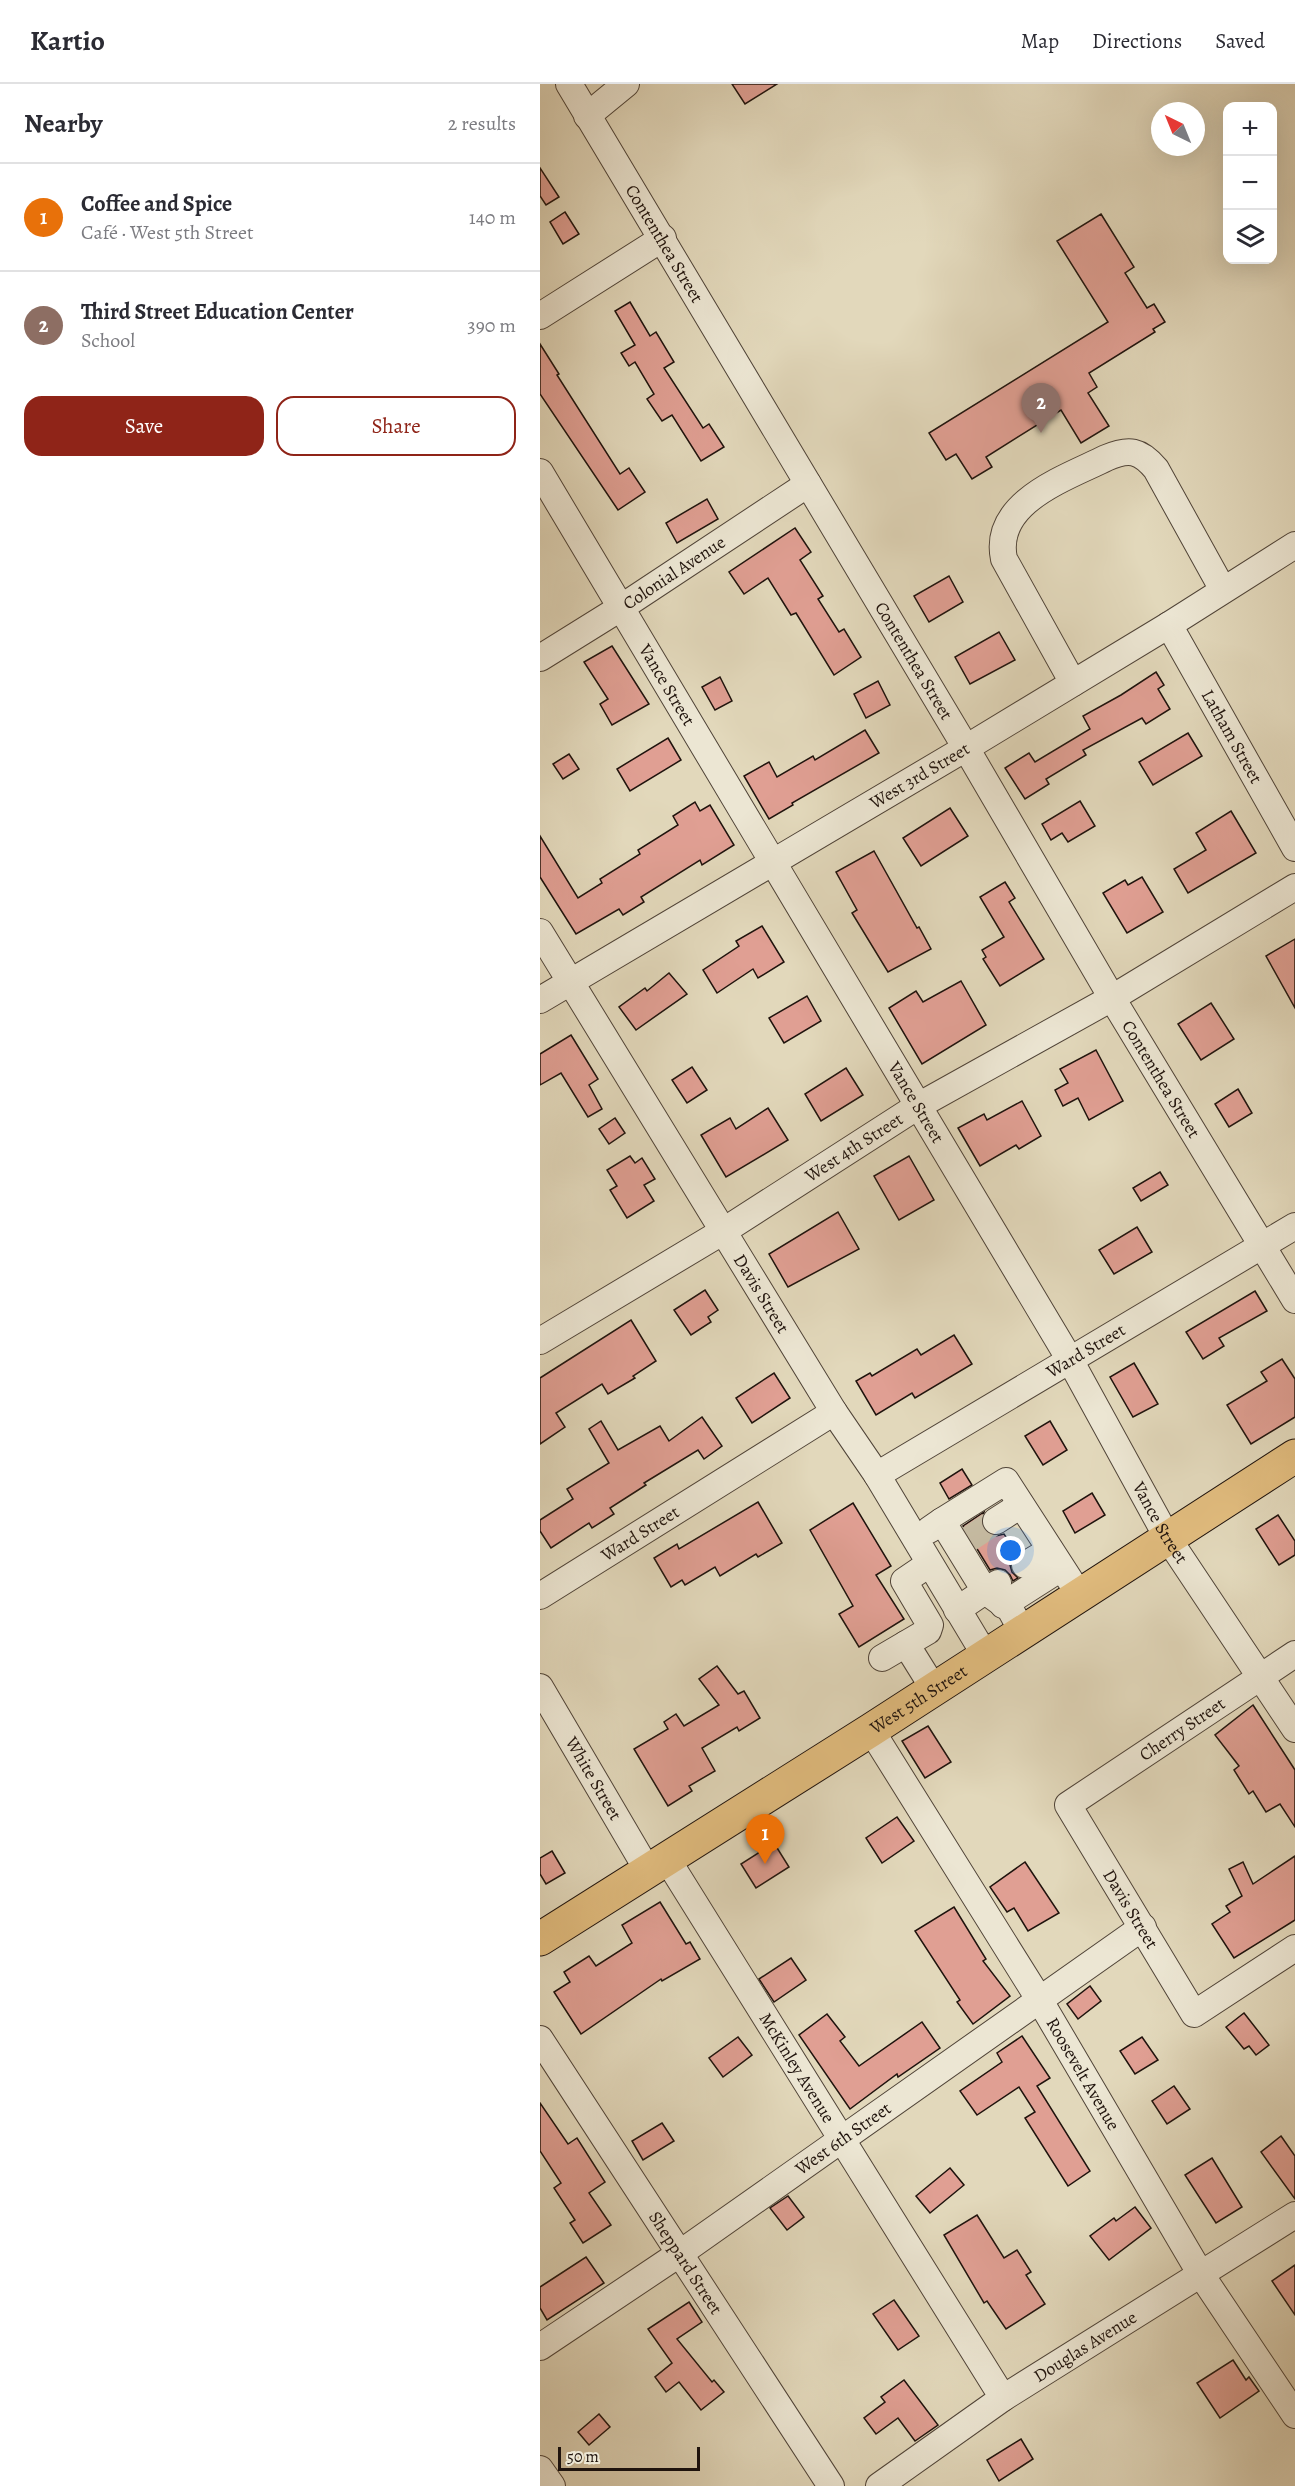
<!DOCTYPE html>
<html lang="en">
<head>
<meta charset="utf-8">
<style>
	body { margin:0; font-family:Alegreya,serif; background:#f2f2f3; color:#2b2b33 }
	.controls { position:absolute; right:18px; top:18px; display:grid; overflow:hidden; border-radius:12px; box-shadow:0 6px 24px #0002 }
	.controls button { width:54px; height:54px; display:grid; place-items:center; padding:0; border:0; border-bottom:2px solid #e1e1e2; background:#fff; color:#2b2b33; font:30px sans-serif }
	.compass { position:absolute; left:611px; top:18px; width:54px; height:54px; border-radius:50%; background:#fff; box-shadow:0 6px 24px #0002; rotate:317deg }
	.scale { position:absolute; left:18px; bottom:15px; width:142px; box-sizing:border-box; padding-left:6px; border:3px solid #1f130d; border-top:0; font-size:16px; line-height:21px; white-space:nowrap; color:#1f130d; -webkit-text-stroke:4px #ece6d3; paint-order:stroke }
	.you { position:absolute; left:471px; top:1467px; width:21px; height:21px; margin:-15px; border:4px solid #fff; border-radius:50%; background:#1a73e8; box-shadow:0 0 0 9px #1a73e833 }
	.badge { display:grid; place-items:center; width:39px; height:39px; border-radius:50%; background:#8f2418; color:#fff; font-size:20px; font-weight:700 }
	.pin { position:absolute; translate:-50% -50px; filter:drop-shadow(0 2px 3px #0008) }
	.pin::after { content:''; position:absolute; top:32px; width:21px; height:18px; background:inherit; clip-path:polygon(0 0,100% 0,50% 100%) }
	.list { margin:0; padding:0; list-style:none }
	h2 { display:flex; justify-content:space-between; align-items:center; height:78px; margin:0; padding:0 24px; font-size:26px }
	h2 small { font-size:20px; font-weight:400; color:#7c7c81 }
	.list li { display:grid; grid-template-columns:39px 1fr auto; gap:18px; align-items:center; box-sizing:border-box; height:108px; padding:0 24px; border-top:2px solid #e1e1e2 }
	.list b { display:block; font-size:22px; white-space:nowrap }
	.list p { margin:0; font-size:20px; white-space:nowrap; color:#7c7c81 }
	.list em { font-size:20px; font-style:normal; color:#7c7c81 }
	.actions { display:flex; gap:12px; padding:18px 24px }
	.actions a { flex:1; padding:14px 0; border:2px solid #8f2418; border-radius:18px; text-align:center; font-size:21px; color:#8f2418 }
	.actions .main { background:#8f2418; color:#fff }
	.icon { flex:none; width:33px; height:33px; fill:none; stroke:currentColor; stroke-width:2; stroke-linecap:round; stroke-linejoin:round }
	.map { position:relative; flex:none; width:755px; height:2402px; overflow:hidden }
	header { display:flex; align-items:center; gap:36px; box-sizing:border-box; height:84px; padding:0 30px; background:#fff; border-bottom:2px solid #e1e1e2 }
	header strong { font-size:28px }
	nav { display:flex; gap:33px; margin-inline-start:auto; font-size:21px }
	main { display:flex }
	aside { flex:1; background:#fff }
	.map>svg:first-child { display:block }
</style>
</head>
<body>
<header>
<strong>Kartio</strong>
<nav><a>Map</a><a>Directions</a><a>Saved</a></nav>
</header>
<main>
<aside>
<h2>Nearby<small>2 results</small></h2>
<ul class="list">
<li><span class="badge" style="background:#e8710a">1</span><div><b>Coffee and Spice</b><p>Café · West 5th Street</p></div><em>140 m</em></li>
<li><span class="badge" style="background:#8d6e63">2</span><div><b>Third Street Education Center</b><p>School</p></div><em>390 m</em></li>
</ul>
<div class="actions"><a class="main">Save</a><a>Share</a></div>
</aside>
<div class="map">
<svg width="755" height="2402" viewBox="0 0 755 2402">
	<rect width="100%" height="100%" fill="#e2d8bb"/>
	<filter id="stains"><feTurbulence type="fractalNoise" baseFrequency=".00333" numOctaves="4"/><feColorMatrix values="0 0 0 0 .2 0 0 0 0 .09 0 0 0 0 .02 0 0 0 .5 -.17"/></filter>
	<radialGradient id="worn" r=".72"><stop offset=".6" stop-color="#630" stop-opacity="0"/><stop offset="1" stop-color="#630" stop-opacity=".3"/></radialGradient>
	<g fill="#e09f93" stroke="#1f130d" stroke-width="1.5">
		<polygon points="192,0 237,0 205,20"/>
		<polygon points="0,84 19,113 6,121 0,112"/>
		<polygon points="25,128 39,150 23,160 10,138"/>
		<polygon points="561,130 594,183 585,189 607,224 614,220 625,238 613,245 615,248 549,289 557,303 548,309 569,342 541,359 521,326 446,373 452,383 432,395 416,370 406,376 389,349 568,238 517,157"/>
		<polygon points="90,218 110,252 116,248 134,278 124,284 163,344 169,340 184,363 161,377 132,331 122,337 107,315 114,310 95,278 89,282 81,269 95,261 75,227"/>
		<polygon points="0,260 19,290 17,291 80,390 89,384 105,408 78,426 0,310"/>
		<polygon points="167,415 178,435 137,459 126,439"/>
		<polygon points="255,444 271,468 260,476 283,512 278,515 299,548 304,545 321,573 294,591 256,529 251,531 228,494 204,510 189,488"/>
		<polygon points="409,492 423,518 389,538 374,512"/>
		<polygon points="459,548 475,576 430,600 415,573"/>
		<polygon points="72,562 109,620 72,641 60,620 68,615 44,578"/>
		<polygon points="616,588 624,601 618,605 630,625 606,640 602,634 543,666 546,671 506,695 509,700 485,715 465,684 489,669 495,678 550,645 543,632 581,611"/>
		<polygon points="180,593 192,617 175,626 162,603"/>
		<polygon points="338,597 350,621 326,634 314,610"/>
		<polygon points="325,646 339,669 252,719 253,721 229,735 204,692 229,678 237,693 273,672 275,676"/>
		<polygon points="648,649 662,672 613,701 599,678"/>
		<polygon points="128,654 141,676 90,707 77,685"/>
		<polygon points="29,670 39,685 23,695 13,680"/>
		<polygon points="540,717 555,742 528,758 522,749 511,756 502,740"/>
		<polygon points="155,718 160,727 170,721 194,761 162,781 160,776 101,813 104,818 83,831 79,825 36,850 0,793 0,752 38,814 62,799 60,795 100,770 98,766 138,741 133,732"/>
		<polygon points="410,724 428,752 381,782 363,754"/>
		<polygon points="691,727 716,769 648,809 634,785 666,766 656,749"/>
		<polygon points="334,767 377,844 379,843 391,865 348,888 312,829 317,826 296,788"/>
		<polygon points="602,793 623,828 587,849 563,809 585,796 588,801"/>
		<polygon points="465,798 475,814 469,818 504,875 460,902 443,875 446,873 442,866 464,853 440,813"/>
		<polygon points="222,842 244,878 218,894 213,885 177,909 163,886 199,862 196,857"/>
		<polygon points="755,855 755,924 726,872"/>
		<polygon points="129,889 147,910 96,946 79,923 105,904 107,907"/>
		<polygon points="421,897 446,941 382,980 349,924 376,907 383,918"/>
		<polygon points="267,912 281,937 244,959 229,934"/>
		<polygon points="671,919 694,955 661,976 638,940"/>
		<polygon points="31,951 58,995 49,1001 62,1025 48,1033 21,989 0,1001 0,970"/>
		<polygon points="556,966 583,1017 549,1036 538,1014 523,1022 515,1006 528,999 520,985"/>
		<polygon points="152,983 167,1006 147,1019 132,996"/>
		<polygon points="306,984 323,1011 281,1037 265,1010"/>
		<polygon points="698,1005 712,1029 689,1043 675,1020"/>
		<polygon points="482,1017 501,1052 479,1065 476,1061 440,1082 418,1044 444,1030 447,1036"/>
		<polygon points="228,1024 248,1056 186,1093 161,1051 190,1034 196,1045"/>
		<polygon points="75,1034 85,1049 69,1060 59,1045"/>
		<polygon points="90,1072 95,1079 102,1074 115,1095 104,1101 114,1117 87,1134 70,1106 77,1102 67,1086"/>
		<polygon points="369,1072 394,1116 359,1136 334,1092"/>
		<polygon points="620,1088 628,1101 601,1117 593,1104"/>
		<polygon points="298,1128 319,1165 248,1203 229,1170"/>
		<polygon points="597,1143 612,1168 574,1190 559,1166"/>
		<polygon points="165,1206 178,1226 168,1233 171,1238 151,1251 134,1226"/>
		<polygon points="715,1207 727,1227 679,1254 684,1262 663,1275 646,1248"/>
		<polygon points="91,1236 116,1277 93,1292 95,1294 68,1310 62,1300 16,1329 25,1343 0,1360 0,1294"/>
		<polygon points="414,1251 432,1280 375,1314 372,1309 336,1331 316,1297 330,1289 332,1292 377,1265 381,1271"/>
		<polygon points="742,1275 755,1295 755,1333 711,1360 687,1321 727,1297 721,1288"/>
		<polygon points="594,1279 618,1320 593,1333 570,1293"/>
		<polygon points="234,1289 250,1314 212,1339 196,1314"/>
		<polygon points="162,1333 182,1362 164,1375 158,1366 104,1399 106,1401 70,1424 74,1430 52,1444 49,1439 11,1464 0,1447 0,1436 33,1415 27,1405 69,1379 49,1345 61,1337 78,1366 120,1342 129,1357"/>
		<polygon points="510,1337 527,1366 503,1381 485,1352"/>
		<polygon points="422,1385 432,1401 409,1415 400,1399"/>
		<polygon points="552,1409 565,1431 535,1449 523,1427"/>
		<polygon points="218,1418 242,1459 218,1473 216,1470 180,1492 175,1483 145,1501 142,1496 131,1503 114,1474 137,1460 139,1465"/>
		<polygon points="313,1419 351,1482 336,1491 364,1535 319,1563 299,1530 313,1522 270,1446"/>
		<polygon points="444,1428 441,1437 444,1446 456,1452 464,1450 477,1469 470,1481 472,1488 478,1494 473,1497 470,1491 465,1486 457,1484 450,1486 423,1442"/>
		<polygon points="738,1431 755,1457 755,1471 739,1481 716,1445"/>
		<polygon points="177,1582 198,1610 204,1607 220,1634 199,1647 197,1643 162,1664 175,1687 149,1702 152,1707 128,1722 94,1665 128,1645 124,1638 136,1630 144,1642 179,1621 159,1595"/>
		<polygon points="713,1621 755,1686 755,1743 740,1720 726,1728 713,1707 709,1710 694,1686 699,1682 675,1651"/>
		<polygon points="388,1642 411,1678 385,1694 362,1657"/>
		<polygon points="357,1733 374,1757 342,1779 326,1754"/>
		<polygon points="234,1759 249,1783 216,1804 201,1780"/>
		<polygon points="12,1767 25,1789 6,1800 0,1790 0,1774"/>
		<polygon points="755,1772 755,1836 694,1874 672,1840 690,1828 686,1822 702,1812 689,1785 703,1778 713,1800"/>
		<polygon points="485,1778 519,1829 488,1847 474,1824 467,1828 450,1803"/>
		<polygon points="120,1818 146,1860 150,1858 160,1875 122,1897 121,1895 41,1950 14,1908 30,1898 24,1888 49,1872 56,1882 92,1859 82,1841"/>
		<polygon points="414,1823 446,1875 443,1877 470,1912 433,1940 417,1918 420,1916 375,1847"/>
		<polygon points="251,1874 266,1896 234,1918 219,1895"/>
		<polygon points="550,1902 561,1917 538,1935 527,1920"/>
		<polygon points="704,1929 729,1961 716,1971 709,1962 704,1965 686,1943"/>
		<polygon points="287,1930 305,1953 300,1957 319,1982 382,1938 400,1964 358,1993 357,1990 310,2025 259,1951"/>
		<polygon points="482,1952 510,1994 497,2002 550,2087 528,2102 485,2034 495,2028 479,2003 437,2031 420,2007 462,1978 457,1969"/>
		<polygon points="198,1953 212,1971 183,1993 169,1974"/>
		<polygon points="602,1953 618,1976 595,1990 580,1967"/>
		<polygon points="634,2002 650,2025 627,2040 612,2017"/>
		<polygon points="0,2019 28,2060 37,2054 65,2098 49,2109 71,2141 43,2159 30,2139 35,2136 14,2104 21,2099 0,2067"/>
		<polygon points="122,2039 134,2057 103,2076 92,2057"/>
		<polygon points="741,2052 755,2072 755,2115 721,2068"/>
		<polygon points="672,2074 702,2123 676,2139 645,2091"/>
		<polygon points="410,2084 424,2101 390,2129 376,2112"/>
		<polygon points="248,2112 264,2133 247,2146 230,2124"/>
		<polygon points="595,2123 611,2144 569,2176 550,2152 574,2134 576,2137"/>
		<polygon points="437,2131 464,2174 477,2166 491,2188 486,2191 505,2220 466,2245 447,2217 444,2219 404,2151"/>
		<polygon points="46,2173 64,2199 7,2236 0,2224 0,2203"/>
		<polygon points="755,2181 755,2231 732,2197"/>
		<polygon points="354,2216 379,2252 358,2266 333,2230"/>
		<polygon points="149,2218 162,2238 137,2255 172,2298 174,2296 184,2308 161,2326 139,2298 126,2308 115,2293 132,2279 108,2245"/>
		<polygon points="693,2276 706,2296 709,2293 719,2307 680,2334 657,2299"/>
		<polygon points="364,2296 398,2341 375,2357 358,2334 336,2350 324,2334 345,2318 341,2313"/>
		<polygon points="59,2330 70,2343 49,2361 38,2348"/>
		<polygon points="481,2355 493,2375 459,2397 447,2376"/>
	</g>
	<g fill="none" stroke-linecap="round" stroke-linejoin="round">
		<polyline stroke="#c5baa1" stroke-width="26" stroke-dasharray="26 13" stroke-linecap="butt" points="429,1455 456,1437"/>
		<defs>
			<g id="minor">
				<path id="s1" d="M 29,0 L 426,664 L 572,914 L 755,1216"/>
				<polyline points="47,32 86,0"/>
				<polyline points="0,232 123,154"/>
				<path id="s2" d="M 0,388 L 530,1276 L 627,1453 L 755,1645"/>
				<path id="s3" d="M 629,541 L 755,764"/>
				<path id="s4" d="M 0,574 L 82,523 L 268,400"/>
				<path d="M 533,599 L 464,475 C 452,418 526,394 566,374 C 589,364 600,366 616,385 L 683,506"/>
				<path id="s5" d="M 0,848 L 294,1328 L 337,1391 L 445,1571"/>
				<path id="s6" d="M 0,916 L 426,664 L 629,541 L 755,461"/>
				<path id="s7" d="M 0,1257 L 182,1148 L 378,1022 L 572,914 L 755,803"/>
				<path id="s8" d="M 337,1391 L 755,1142"/>
				<polyline points="402,1437 466,1397 539,1510"/>
				<polyline points="456,1437 481,1421"/>
				<polyline points="389,1446 402,1437 445,1507 417,1526"/>
				<polyline points="485,1481 510,1466"/>
				<polyline points="458,1499 445,1507 470,1525 482,1547"/>
				<path id="s9" d="M 0,1512 L 294,1328"/>
				<polyline points="463,1521 521,1484"/>
				<polyline points="366,1560 394,1605"/>
				<path id="s10" d="M 755,1570 L 528,1721 L 654,1930 L 755,1864"/>
				<polyline points="342,1574 388,1547 390,1541 364,1497 389,1480"/>
				<path id="s11" d="M 0,1603 L 108,1787"/>
				<path id="s12" d="M 331,1646 L 499,1915 L 660,2189 L 755,2331"/>
				<path id="s13" d="M 127,1775 L 463,2314"/>
				<path id="s14" d="M 0,1955 L 291,2402"/>
				<path id="s15" d="M 0,2263 L 139,2170 L 603,1843"/>
				<polyline points="0,2385 12,2402"/>
				<path id="s16" d="M 339,2402 L 463,2314 L 755,2131"/>
			</g>
			<g id="major">
				<path id="s17" d="M 0,1855 L 331,1646 L 755,1372"/>
			</g>
		</defs>
		<use href="#minor" stroke="#504438" stroke-width="28"/>
		<use href="#major" stroke="#1f130d" stroke-width="35"/>
		<use href="#minor" stroke="#ece6d3" stroke-width="26"/>
		<use href="#major" stroke="#e1bc7e" stroke-width="33"/>
	</g>
	<g text-anchor="middle" stroke-width="5" stroke-linejoin="round" paint-order="stroke">
		<g font-size="18" fill="#1f130d" stroke="#ece6d3">
			<text dy="6" stroke="none"><textPath href="#s1" startOffset="186">Contenthea Street</textPath></text>
			<text dy="6" stroke="none"><textPath href="#s4" startOffset="159">Colonial Avenue</textPath></text>
			<text dy="6" stroke="none"><textPath href="#s1" startOffset="672">Contenthea Street</textPath></text>
			<text dy="6" stroke="none"><textPath href="#s2" startOffset="248">Vance Street</textPath></text>
			<text dy="6" stroke="none"><textPath href="#s3" startOffset="128">Latham Street</textPath></text>
			<text dy="6" stroke="none"><textPath href="#s6" startOffset="441">West 3rd Street</textPath></text>
			<text dy="6" stroke="none"><textPath href="#s1" startOffset="1158">Contenthea Street</textPath></text>
			<text dy="6" stroke="none"><textPath href="#s2" startOffset="734">Vance Street</textPath></text>
			<text dy="6" stroke="none"><textPath href="#s7" startOffset="369">West 4th Street</textPath></text>
			<text dy="6" stroke="none"><textPath href="#s5" startOffset="424">Davis Street</textPath></text>
			<text dy="6" stroke="none"><textPath href="#s8" startOffset="243">Ward Street</textPath></text>
			<text dy="6" stroke="none"><textPath href="#s2" startOffset="1220">Vance Street</textPath></text>
			<text dy="6" stroke="none"><textPath href="#s9" startOffset="118">Ward Street</textPath></text>
			<text dy="6" stroke="none"><textPath href="#s17" startOffset="448">West 5th Street</textPath></text>
			<text transform="translate(642 1645) rotate(-34)" y="6">Cherry Street</text>
			<text dy="6" stroke="none"><textPath href="#s11" startOffset="106">White Street</textPath></text>
			<text dy="6" stroke="none"><textPath href="#s10" startOffset="394">Davis Street</textPath></text>
			<text dy="6" stroke="none"><textPath href="#s13" startOffset="246">McKinley Avenue</textPath></text>
			<text dy="6" stroke="none"><textPath href="#s12" startOffset="404">Roosevelt Avenue</textPath></text>
			<text dy="6" stroke="none"><textPath href="#s15" startOffset="368">West 6th Street</textPath></text>
			<text dy="6" stroke="none"><textPath href="#s14" startOffset="267">Sheppard Street</textPath></text>
			<text dy="6" stroke="none"><textPath href="#s16" startOffset="249">Douglas Avenue</textPath></text>
		</g>
	</g>
	<rect width="100%" height="100%" filter="url(#stains)"/>
	<rect width="100%" height="100%" fill="url(#worn)"/>
</svg>
<div class="controls">
<button>+</button>
<button>−</button>
<button><svg class="icon" aria-label="layers" viewBox="0 0 24 24"><path d="M12 4l9 5-9 5-9-5zM3 14l9 5 9-5"/></svg></button>
</div>
<svg class="compass" viewBox="-18 -18 36 36"><path d="M0-13l5 13h-10z" fill="#e53935"/><path d="M0 13l5-13h-10z" fill="#7c7c81"/></svg>
<div class="scale">50 m</div>
<div class="you"></div>
<div class="pin badge" style="left:225px;top:1780px;background:#e8710a">1</div>
<div class="pin badge" style="left:501px;top:349px;background:#8d6e63">2</div>
</div>
</main>
</body>
</html>
